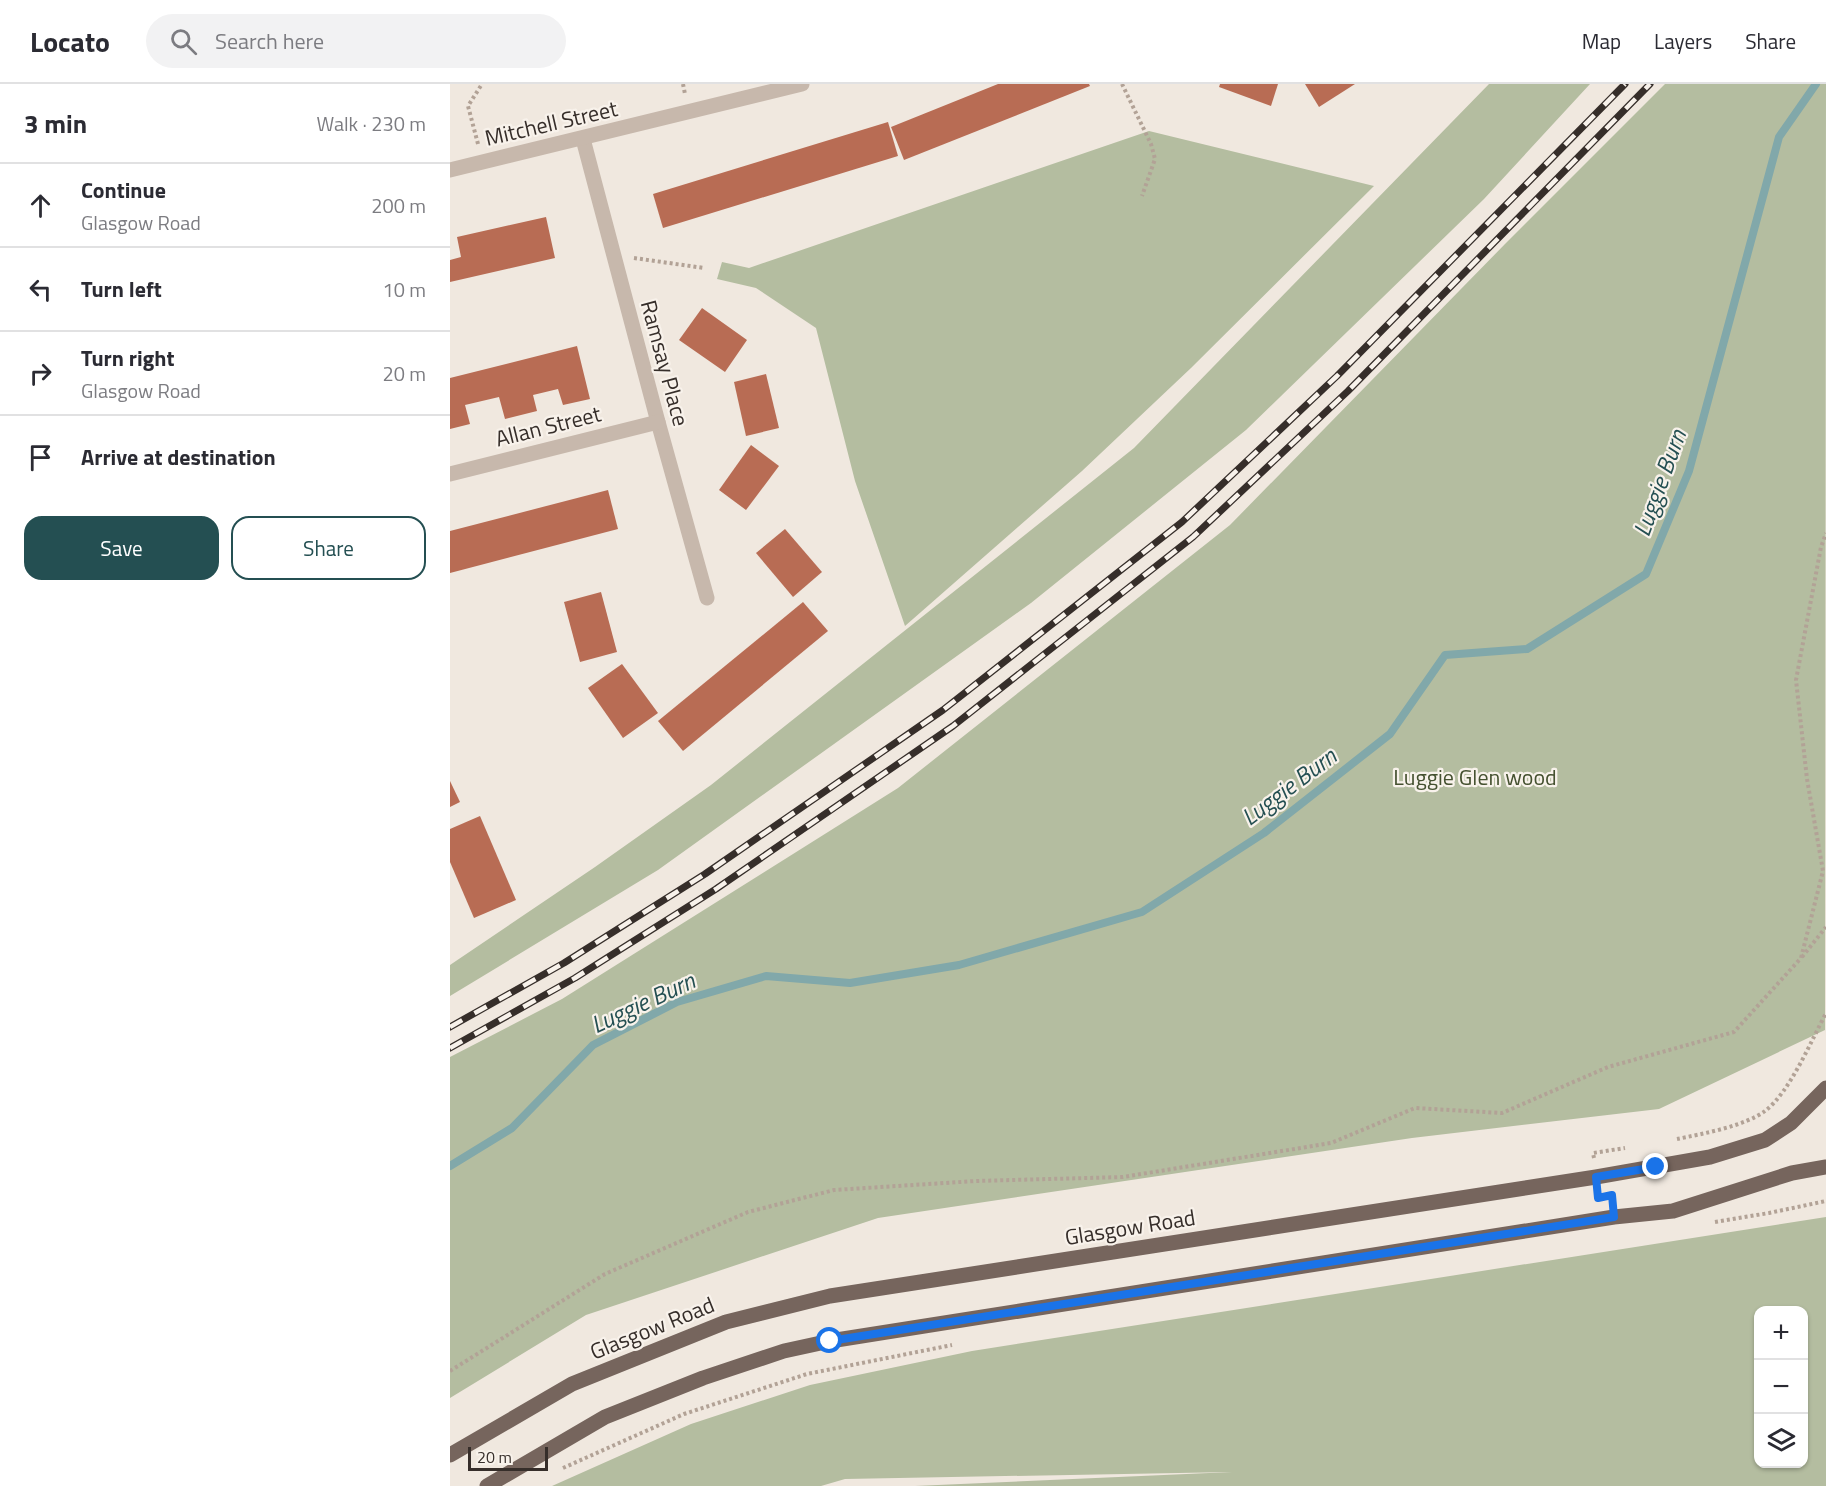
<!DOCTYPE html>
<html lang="en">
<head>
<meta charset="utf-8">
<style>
	body { margin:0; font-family:"Titillium Web",sans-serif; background:#f2f2f3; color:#2b2b33 }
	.controls { position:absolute; right:18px; bottom:18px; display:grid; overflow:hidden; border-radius:12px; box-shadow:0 2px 4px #0004 }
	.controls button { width:54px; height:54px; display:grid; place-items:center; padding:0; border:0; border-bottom:2px solid #e1e1e2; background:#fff; color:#2b2b33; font:30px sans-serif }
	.scale { position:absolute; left:18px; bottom:15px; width:80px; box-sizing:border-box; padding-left:6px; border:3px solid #362e2a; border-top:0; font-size:16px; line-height:21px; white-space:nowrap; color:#362e2a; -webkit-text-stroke:4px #f8f2eb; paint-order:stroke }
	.stop { position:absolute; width:18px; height:18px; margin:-14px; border:4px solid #1a73e8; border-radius:50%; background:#fff }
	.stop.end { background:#1a73e8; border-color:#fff; box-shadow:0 2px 6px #0008 }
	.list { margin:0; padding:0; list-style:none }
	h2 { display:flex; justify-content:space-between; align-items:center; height:78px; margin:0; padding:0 24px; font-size:26px }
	h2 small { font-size:20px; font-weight:400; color:#7c7c81 }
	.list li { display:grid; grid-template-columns:39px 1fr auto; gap:18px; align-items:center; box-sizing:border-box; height:84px; padding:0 24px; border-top:2px solid #e1e1e2 }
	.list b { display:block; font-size:22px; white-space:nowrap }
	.list p { margin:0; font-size:20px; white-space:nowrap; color:#7c7c81 }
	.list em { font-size:20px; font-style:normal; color:#7c7c81 }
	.actions { display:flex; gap:12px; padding:18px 24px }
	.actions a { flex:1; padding:14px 0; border:2px solid #244f52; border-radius:18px; text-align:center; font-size:21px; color:#244f52 }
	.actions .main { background:#244f52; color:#fff }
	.icon { flex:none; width:33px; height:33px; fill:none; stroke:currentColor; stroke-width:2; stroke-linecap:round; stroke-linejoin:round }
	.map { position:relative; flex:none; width:1376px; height:1402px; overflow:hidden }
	header { display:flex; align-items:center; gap:36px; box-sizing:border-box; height:84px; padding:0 30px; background:#fff; border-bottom:2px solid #e1e1e2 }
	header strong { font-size:28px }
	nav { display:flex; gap:33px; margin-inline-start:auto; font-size:21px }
	.search { width:420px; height:54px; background:#f2f2f3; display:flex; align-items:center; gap:15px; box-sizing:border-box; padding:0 21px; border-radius:33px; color:#7c7c81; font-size:22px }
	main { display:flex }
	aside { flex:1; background:#fff }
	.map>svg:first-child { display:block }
</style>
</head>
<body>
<header>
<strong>Locato</strong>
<div class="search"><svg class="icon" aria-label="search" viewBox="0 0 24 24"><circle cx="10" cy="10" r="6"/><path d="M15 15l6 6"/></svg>Search here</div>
<nav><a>Map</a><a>Layers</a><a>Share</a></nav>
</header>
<main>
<aside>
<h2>3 min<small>Walk · 230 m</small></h2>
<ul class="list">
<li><svg class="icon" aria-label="ahead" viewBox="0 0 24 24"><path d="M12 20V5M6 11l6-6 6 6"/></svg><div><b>Continue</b><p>Glasgow Road</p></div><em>200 m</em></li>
<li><svg class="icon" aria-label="left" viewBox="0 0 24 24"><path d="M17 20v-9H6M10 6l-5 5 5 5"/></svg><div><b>Turn left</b></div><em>10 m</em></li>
<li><svg class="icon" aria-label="right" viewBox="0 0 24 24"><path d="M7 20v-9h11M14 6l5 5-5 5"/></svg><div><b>Turn right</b><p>Glasgow Road</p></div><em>20 m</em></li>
<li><svg class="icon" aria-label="arrive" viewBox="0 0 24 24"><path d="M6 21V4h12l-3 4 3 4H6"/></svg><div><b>Arrive at destination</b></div></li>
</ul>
<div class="actions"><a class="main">Save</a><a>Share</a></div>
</aside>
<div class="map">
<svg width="1376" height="1402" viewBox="0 0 1376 1402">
	<rect width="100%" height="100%" fill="#f0e8df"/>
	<g fill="#b4bda0" fill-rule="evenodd">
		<polygon points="1039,0 1140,0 1034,115 796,346 581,519 208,786 0,912 0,881 145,783 261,701 684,364"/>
		<polygon points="1215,0 1376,0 1375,946 1209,1025 962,1054 428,1134 136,1231 0,1314 0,973 112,915 448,704 780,441 1055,160"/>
		<polygon points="699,47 924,102 741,284 632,387 455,542 405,397 366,244 306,204 267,195 272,178 299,184"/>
		<path d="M 1376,1133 L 1376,1402 L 465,1402 L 782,1388 L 395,1395 L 371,1402 L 102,1402 L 241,1340 L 360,1301 L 522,1267 ZM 1308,1226 L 1354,1226 L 1354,1380 L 1308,1380 Z"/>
	</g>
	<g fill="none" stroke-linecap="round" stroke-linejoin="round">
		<polyline stroke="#81a8aa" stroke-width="8" points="0,1082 62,1044 143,961 227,918 316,892 400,899 509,881 692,828 814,749 940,650 995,571 1077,565 1196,490 1239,387 1329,53 1366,0"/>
	</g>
	<g fill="#b86c54">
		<polygon points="548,0 639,0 640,2 454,76 441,43"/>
		<polygon points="770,0 828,0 821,22 769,3"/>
		<polygon points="855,0 905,0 869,23"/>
		<polygon points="438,38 448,72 213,144 203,110"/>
		<polygon points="96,133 105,174 0,198 0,176 11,173 7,153"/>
		<polygon points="252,224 297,256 275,288 229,256"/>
		<polygon points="127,262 140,315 113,321 108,305 83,311 87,327 55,335 49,313 15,321 20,340 0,345 0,294"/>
		<polygon points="316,290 329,344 296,352 284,298"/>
		<polygon points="301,361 329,382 296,426 269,406"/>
		<polygon points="158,406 168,445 0,489 0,447"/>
		<polygon points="335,445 372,488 343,513 306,469"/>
		<polygon points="151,508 167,568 130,578 114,518"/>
		<polygon points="353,518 378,547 233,667 208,637"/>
		<polygon points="172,580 208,629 173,654 138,604"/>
		<polygon points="0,697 10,718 0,723"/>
		<polygon points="30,732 66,816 24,834 0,778 0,745"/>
	</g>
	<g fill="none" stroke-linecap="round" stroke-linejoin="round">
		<g stroke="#b2a296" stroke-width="4" stroke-dasharray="3 3" stroke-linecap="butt">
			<polyline points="233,0 235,10"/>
			<polyline points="672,0 701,60 705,75 692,112"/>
			<polyline points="28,60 18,22 32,0"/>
			<polyline points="184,174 254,184"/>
			<polyline points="1352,873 1376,843"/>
			<path d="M 1227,1055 C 1252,1050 1295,1042 1315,1027 C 1340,1008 1361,957 1376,929"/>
			<polyline points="1144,1074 1143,1069 1175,1064"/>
			<polyline points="1265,1138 1319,1129 1376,1117"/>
			<polyline points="0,1287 155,1190 298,1128 384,1106 526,1097 673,1093 881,1059 965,1024 1052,1029 1158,983 1284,948 1351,874 1373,787 1357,695 1346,596 1371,463 1376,449"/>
			<polyline points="113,1384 234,1330 357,1290 502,1261"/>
		</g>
		<g stroke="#c7b8ac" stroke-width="15">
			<polyline points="133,55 208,338 257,514"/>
			<polyline points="0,390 208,338"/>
		</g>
		<polyline stroke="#c7b8ac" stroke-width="15" points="0,86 352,0"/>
		<g stroke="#76655d" stroke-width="15">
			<polyline points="0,1371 122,1300 276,1238 380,1212 1146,1093 1260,1073 1315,1056 1341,1039 1376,1004"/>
			<polyline points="37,1402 155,1333 253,1294 334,1267 380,1257 1164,1133 1223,1127 1342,1089 1376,1083"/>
		</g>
		<defs>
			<g id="rail">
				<polyline points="0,943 114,879 255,790 493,626 732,438 887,292 1175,0"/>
				<polyline points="0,964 125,894 266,805 503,642 743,453 898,307 1200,0"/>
			</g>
		</defs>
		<use href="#rail" stroke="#362e2a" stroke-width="7"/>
		<use href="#rail" stroke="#f8f2eb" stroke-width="4.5" stroke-dasharray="14" stroke-linecap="butt"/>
	</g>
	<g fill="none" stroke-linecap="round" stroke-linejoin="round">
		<polyline stroke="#1a73e8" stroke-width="8" points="380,1257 1164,1133 1162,1111 1148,1114 1146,1093 1206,1083"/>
	</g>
	<g text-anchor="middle" stroke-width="4.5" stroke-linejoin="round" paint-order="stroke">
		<g font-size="22" fill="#362e2a" stroke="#f8f2eb">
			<text transform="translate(101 39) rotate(-13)" y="8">Mitchell Street</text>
			<text transform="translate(215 279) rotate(75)" y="8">Ramsay Place</text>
			<text transform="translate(98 342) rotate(-14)" y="8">Allan Street</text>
			<text transform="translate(680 1143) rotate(-9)" y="8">Glasgow Road</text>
			<text transform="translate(202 1244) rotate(-22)" y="8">Glasgow Road</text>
		</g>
		<g font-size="22" fill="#455130" stroke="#f8f2eb">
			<text x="1025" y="701">Luggie Glen wood</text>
		</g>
		<g font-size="24" font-style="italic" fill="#244f52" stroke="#f8f2eb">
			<text transform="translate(1210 399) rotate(-70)" y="8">Luggie Burn</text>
			<text transform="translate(839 703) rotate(-37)" y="8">Luggie Burn</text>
			<text transform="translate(193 919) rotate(-25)" y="8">Luggie Burn</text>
		</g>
	</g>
</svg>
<div class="controls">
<button>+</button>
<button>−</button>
<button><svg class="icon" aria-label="layers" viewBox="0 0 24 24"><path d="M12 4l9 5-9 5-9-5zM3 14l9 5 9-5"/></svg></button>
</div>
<div class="scale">20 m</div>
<div class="stop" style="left:380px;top:1257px"></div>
<div class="stop end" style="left:1206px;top:1083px"></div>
</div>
</main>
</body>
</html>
